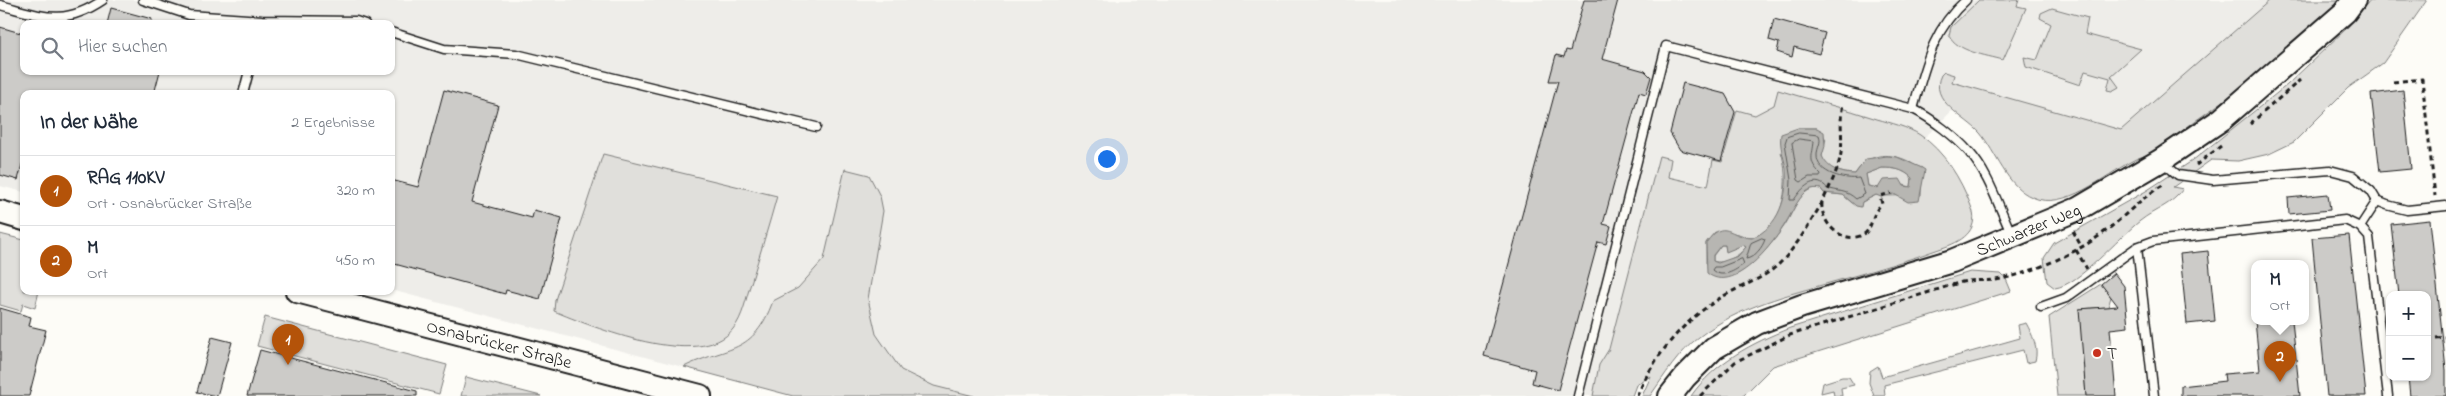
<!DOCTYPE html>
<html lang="de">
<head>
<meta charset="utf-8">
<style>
	body { margin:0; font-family:"Indie Flower",sans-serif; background:#f6f6f7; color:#1f2937 }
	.controls { position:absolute; right:15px; bottom:15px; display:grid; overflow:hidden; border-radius:10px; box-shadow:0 1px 4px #0004 }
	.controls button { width:45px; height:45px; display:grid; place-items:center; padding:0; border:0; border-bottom:1px solid #e0e1e3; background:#fff; color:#1f2937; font:25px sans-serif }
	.you { position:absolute; left:1106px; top:158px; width:18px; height:18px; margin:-12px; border:4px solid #fff; border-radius:50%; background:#1a73e8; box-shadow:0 0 0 8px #1a73e833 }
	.badge { display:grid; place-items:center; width:32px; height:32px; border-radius:50%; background:#b45309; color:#fff; font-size:16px; font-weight:700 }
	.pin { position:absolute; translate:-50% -41px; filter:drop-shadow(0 1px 2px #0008) }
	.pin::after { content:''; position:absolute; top:26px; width:18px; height:15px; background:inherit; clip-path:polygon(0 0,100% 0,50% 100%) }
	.popup { position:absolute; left:2251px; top:260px; width:58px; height:65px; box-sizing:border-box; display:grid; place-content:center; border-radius:10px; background:#fff; filter:drop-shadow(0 1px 4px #0005); font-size:16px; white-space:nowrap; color:#747a83 }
	.popup b { font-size:19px; color:#1f2937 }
	.popup::after { content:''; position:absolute; left:50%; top:100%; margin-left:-10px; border:10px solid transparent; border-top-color:#fff }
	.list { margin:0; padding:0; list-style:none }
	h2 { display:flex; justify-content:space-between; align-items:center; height:65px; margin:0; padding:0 20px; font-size:21px }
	h2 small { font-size:16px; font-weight:400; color:#747a83 }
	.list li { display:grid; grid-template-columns:32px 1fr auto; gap:15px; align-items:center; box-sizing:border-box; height:70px; padding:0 20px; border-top:1px solid #e0e1e3 }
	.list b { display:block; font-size:19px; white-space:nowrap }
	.list p { margin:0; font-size:16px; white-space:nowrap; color:#747a83 }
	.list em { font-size:16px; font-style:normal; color:#747a83 }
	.icon { flex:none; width:28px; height:28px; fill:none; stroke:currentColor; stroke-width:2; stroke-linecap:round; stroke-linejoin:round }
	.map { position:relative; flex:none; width:2446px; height:396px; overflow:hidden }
	.search { position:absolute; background:#fff; box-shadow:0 1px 4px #0004; left:20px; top:20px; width:375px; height:55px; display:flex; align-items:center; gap:12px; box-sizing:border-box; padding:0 18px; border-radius:10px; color:#747a83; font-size:19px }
	.panel { position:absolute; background:#fff; box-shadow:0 1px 4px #0004; left:20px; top:90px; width:375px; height:205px; border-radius:10px }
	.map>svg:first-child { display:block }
</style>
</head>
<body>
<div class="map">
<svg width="2446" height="396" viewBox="0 0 2446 396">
	<rect width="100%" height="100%" fill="#fdfcf7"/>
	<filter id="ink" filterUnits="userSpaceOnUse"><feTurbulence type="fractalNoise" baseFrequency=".02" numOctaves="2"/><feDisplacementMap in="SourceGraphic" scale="10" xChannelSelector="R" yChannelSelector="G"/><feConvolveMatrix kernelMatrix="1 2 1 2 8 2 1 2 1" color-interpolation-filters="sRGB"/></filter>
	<g filter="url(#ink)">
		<path fill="#eeede9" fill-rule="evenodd" d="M 0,0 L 2317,0 L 2058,182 L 1958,105 L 1920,142 L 1774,105 L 1624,396 L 793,396 L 391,290 L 391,94 L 24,94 L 24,192 L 0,186 ZM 24,24 L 391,24 L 391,71 L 24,71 Z"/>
		<g fill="#e0dfdb" stroke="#7e7e7c" fill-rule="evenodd">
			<path d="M 1979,0 L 2019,0 L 2017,6 L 2026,8 L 2003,60 C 1986,55 1957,52 1949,35 L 1951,27 Z"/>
			<path d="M 2270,0 L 2341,0 C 2299,48 2247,85 2195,121 C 2181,131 2168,144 2153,153 C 2146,156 2138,157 2132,161 C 2105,175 2064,212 2032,197 C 2007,187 1996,152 1980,133 C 1966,117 1928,101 1941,75 L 1944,72 L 1954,75 L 1952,82 L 2121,130 Z"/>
			<path d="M 2370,0 L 2427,0 L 2383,63 L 2348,88 L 2294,142 L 2269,154 L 2238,161 L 2211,160 L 2173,187 L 2183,189 C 2172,205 2155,209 2140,221 C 2118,238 2079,285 2055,288 L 2047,282 L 2044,258 L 2054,243 L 2146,191 L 2192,161 L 2287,85 L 2348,27 Z"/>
			<polygon points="2052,8 2088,18 2085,34 2141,49 2111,76 2119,87 2112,91 2107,90 2110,78 2085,71 2080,85 2026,67 2024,57 2037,60 2051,24 2040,18 2041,13"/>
			<path d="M 1778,90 C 1811,100 1844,108 1877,119 C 1891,123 1908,127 1920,135 C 1944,151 1961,179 1971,206 C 1980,228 1965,240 1945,247 C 1909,260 1872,271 1836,281 C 1788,295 1739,306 1699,337 C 1678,353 1665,375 1650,396 L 1642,396 L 1651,376 L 1636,385 L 1632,396 L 1593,396 L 1599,365 L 1609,349 L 1659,156 L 1671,159 L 1668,177 L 1708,186 L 1713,160 L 1722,162 L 1737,110 L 1755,115 L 1774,105 ZM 1798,128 L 1817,128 L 1826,139 C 1825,144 1822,150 1822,155 C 1821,169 1845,174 1855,174 C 1867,154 1887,151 1908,161 C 1913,164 1915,166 1922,168 L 1921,195 C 1912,195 1881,197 1876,195 L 1862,202 L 1852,203 L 1843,195 L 1824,193 L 1821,189 C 1815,188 1811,188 1806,192 C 1796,200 1792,214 1785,225 C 1772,244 1756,263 1736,275 L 1706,263 L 1706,243 L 1715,232 C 1722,233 1731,232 1738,234 C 1744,235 1746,239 1753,237 C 1786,228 1790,178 1781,152 Z"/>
			<path d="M 603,154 L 777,196 C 769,225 760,254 751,283 C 746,298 743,317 733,329 C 701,371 592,327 554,311 L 555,300 Z"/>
			<path d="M 1882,168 C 1894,168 1903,169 1912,178 L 1911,187 L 1888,181 L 1878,188 L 1868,186 L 1866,174 Z"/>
			<path d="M 845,169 L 869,175 L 880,196 L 883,211 L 868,299 L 876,334 L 901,370 L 934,386 L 974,396 L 793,396 L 684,367 C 728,345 753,356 773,301 L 798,288 L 824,259 Z"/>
			<polygon points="0,234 24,240 24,291 39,291 35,308 23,304 21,311 0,305"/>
			<path d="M 1721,245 L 1725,245 L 1726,251 L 1743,245 L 1746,247 C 1739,256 1724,265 1713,261 L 1713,256 Z"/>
			<path d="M 1970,272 L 2001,274 L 2006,279 L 2011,291 L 1773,366 L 1743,396 L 1691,396 C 1715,362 1752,343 1790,328 Z"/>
			<polygon points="2101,284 2111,297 2108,307 2080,309 2086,396 2057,396 2049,317"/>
			<polygon points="265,317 447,365 439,394 257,346"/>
			<path d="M 2026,323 C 2032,334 2039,348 2035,361 L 2026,363 L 2023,350 L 1884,385 L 1885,396 L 1874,396 L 1869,383 L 1870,371 L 1878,366 L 1882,377 L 2020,338 L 2018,325 Z"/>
			<polygon points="466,377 541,396 461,396"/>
			<polygon points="1842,377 1849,377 1854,385 1841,388 1842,396 1834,396 1833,390 1821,393 1823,383"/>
		</g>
		<path fill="#b7b6b2" stroke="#797876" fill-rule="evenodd" d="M 1798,128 L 1817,128 L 1824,132 L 1825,146 L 1822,156 C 1827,169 1842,174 1855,174 L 1866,159 L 1887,156 L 1897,157 L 1922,168 L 1925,170 L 1919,201 L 1908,202 L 1894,194 L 1881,197 L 1876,195 L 1862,202 L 1861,207 L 1856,206 L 1843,195 L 1824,193 L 1821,189 C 1815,188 1811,188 1806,192 C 1797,200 1792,213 1785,224 C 1772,245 1734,295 1707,273 L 1706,243 C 1724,217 1730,237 1752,238 C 1779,227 1788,196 1786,169 C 1784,156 1779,147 1781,134 ZM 1882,168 C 1894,168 1903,169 1912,178 L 1911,187 L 1904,186 L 1900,179 L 1883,180 L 1878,188 L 1868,186 L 1866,174 ZM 1721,245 L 1725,245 L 1726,252 L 1743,245 L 1746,247 L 1738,256 L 1718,263 L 1713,261 L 1713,255 Z"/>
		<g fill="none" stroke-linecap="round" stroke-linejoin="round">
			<g stroke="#5a5a58" stroke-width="1">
				<path d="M 1799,133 L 1819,135 C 1822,143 1817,147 1817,155 C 1816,174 1846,180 1859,178 L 1865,194 L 1856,199 C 1847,191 1842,192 1830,189 C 1822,188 1830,189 1824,185 C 1811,176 1800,191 1794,200 L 1790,200 L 1791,180 L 1785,143 L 1787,137 Z"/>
				<path d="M 1799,139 L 1814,141 C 1813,156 1807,161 1821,174 L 1820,177 L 1809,177 L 1801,182 L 1798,180 L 1792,143 Z"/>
				<path d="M 1762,238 L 1765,239 C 1763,247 1754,258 1746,259 L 1751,243 Z"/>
				<path d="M 1742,259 L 1744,264 C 1735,271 1722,279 1712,270 L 1714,267 L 1720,267 Z"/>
			</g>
		</g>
		<g fill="#cccbc8" stroke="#1c1c1c">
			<polygon points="1584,0 1618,0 1602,59 1645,71 1651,77 1646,94 1639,92 1603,224 1611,226 1606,244 1598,242 1558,390 1532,383 1535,370 1484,356 1558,81 1549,81 1556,55 1564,57 1566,50 1570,51"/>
			<polygon points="111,8 152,19 151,24 107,24"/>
			<polygon points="1774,19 1825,33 1819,54 1794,47 1792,57 1777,52 1779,43 1769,40"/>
			<polygon points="0,27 24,34 24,71 160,71 154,94 24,94 24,157 18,180 0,175"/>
			<polygon points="1683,83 1725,94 1735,112 1721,161 1680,150 1670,133"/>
			<polygon points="444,90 498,105 472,202 532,218 534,210 562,218 540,299 506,290 505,294 391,263 391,180 418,187"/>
			<polygon points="2403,90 2411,169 2380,172 2371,94"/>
			<polygon points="2328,194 2330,210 2289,214 2288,198"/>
			<polygon points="2430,220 2446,370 2446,396 2410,396 2408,377 2427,377 2427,295 2399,295 2391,224"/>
			<polygon points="2349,235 2366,396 2327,396 2312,238"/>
			<polygon points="2208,251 2215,321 2187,324 2180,254"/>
			<polygon points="2114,273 2124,286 2128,327 2110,329 2116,396 2086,396 2079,309 2118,306 2101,284"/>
			<polygon points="0,308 31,317 29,326 46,330 29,396 0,396"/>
			<polygon points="2255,321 2292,321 2300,396 2181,396 2181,386 2225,381 2224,374 2260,371"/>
			<polygon points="212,337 232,342 217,396 197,392"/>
			<polygon points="260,350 417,391 417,396 247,396"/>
		</g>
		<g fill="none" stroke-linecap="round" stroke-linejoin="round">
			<defs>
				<g id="lane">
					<polyline points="143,0 189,15 262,20 356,21 365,24"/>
					<path d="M 0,5 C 43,16 63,27 103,0"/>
					<polyline points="391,32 444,49 516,54 816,127"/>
					<polyline points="243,94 249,71"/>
					<path d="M 1913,109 C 1925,67 1932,30 1966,0"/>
					<polyline points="2162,162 2178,175 2213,180 2330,170 2353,176 2371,191 2377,201 2387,205 2407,210 2446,206"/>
					<polyline points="2360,227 2377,201"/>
					<polyline points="2137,247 2154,396"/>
					<polyline points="2041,307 2066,298 2137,247 2153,241 2345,220 2360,227 2369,237 2388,396"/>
					<path d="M 1578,396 L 1666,46 L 1913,109 C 1931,118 1956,137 1969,152 C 1989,174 1999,208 2012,235"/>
				</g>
				<g id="secondary">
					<polyline points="0,212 24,219"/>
					<path id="s1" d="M 297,291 L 700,396"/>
					<path id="s2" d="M 1670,396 L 1685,377 L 1714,348 L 1757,323 L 1802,306 L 1952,261 L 2078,209 L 2160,161 L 2222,119 L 2345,12 L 2354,0"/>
				</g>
			</defs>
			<use href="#lane" stroke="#1c1c1c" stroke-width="11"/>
			<use href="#secondary" stroke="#1c1c1c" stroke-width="26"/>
			<g stroke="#1c1c1c" stroke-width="3" stroke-dasharray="5 4" stroke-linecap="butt">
				<polyline points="2393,82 2422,79 2435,196"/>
				<polyline points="2250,124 2300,80"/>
				<polyline points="2196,165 2221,146"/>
				<path d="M 1822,203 C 1820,224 1844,246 1864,234 C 1873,228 1871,213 1882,204 L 1880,196 L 1891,193"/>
				<polyline points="2073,231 2081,246"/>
				<polyline points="2076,250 2087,269"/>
				<polyline points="2427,339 2446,337"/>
				<path d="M 1637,396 C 1656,352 1687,316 1729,293 C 1746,284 1764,278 1778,265 C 1801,244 1837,182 1841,153 C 1843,135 1839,122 1843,104"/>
				<path d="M 1700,396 L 1735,362 L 1790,335 L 1962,282 C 1975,279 1988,282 2001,279 C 2031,273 2074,254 2099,236 C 2122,220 2139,199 2163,185"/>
			</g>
			<use href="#lane" stroke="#fdfcf7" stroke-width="8"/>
			<use href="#secondary" stroke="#fdfcf7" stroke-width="22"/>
		</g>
	</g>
	<circle fill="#c8321e" stroke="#fdfcf7" stroke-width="2" cx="2097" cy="353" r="5"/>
	<g text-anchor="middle" stroke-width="4" stroke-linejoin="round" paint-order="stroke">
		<g font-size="18" fill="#1c1c1c" stroke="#fdfcf7">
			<text dy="6" stroke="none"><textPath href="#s2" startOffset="402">Schwarzer Weg</textPath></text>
			<text dy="6" stroke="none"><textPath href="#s1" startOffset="209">Osnabrücker Straße</textPath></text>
		</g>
		<g font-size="18" fill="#1c1c1c" stroke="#fdfcf7" text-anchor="start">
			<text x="2107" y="359">T</text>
		</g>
	</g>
</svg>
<div class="controls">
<button>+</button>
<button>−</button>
</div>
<div class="you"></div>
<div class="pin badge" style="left:288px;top:365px">1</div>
<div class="pin badge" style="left:2280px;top:382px">2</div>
<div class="popup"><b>M</b>Ort</div>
<div class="search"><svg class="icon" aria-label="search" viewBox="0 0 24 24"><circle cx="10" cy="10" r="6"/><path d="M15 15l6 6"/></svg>Hier suchen</div>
<section class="panel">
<h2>In der Nähe<small>2 Ergebnisse</small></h2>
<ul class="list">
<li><span class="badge">1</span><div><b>RAG 110KV</b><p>Ort · Osnabrücker Straße</p></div><em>320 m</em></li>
<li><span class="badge">2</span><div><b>M</b><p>Ort</p></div><em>450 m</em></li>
</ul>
</section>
</div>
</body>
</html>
